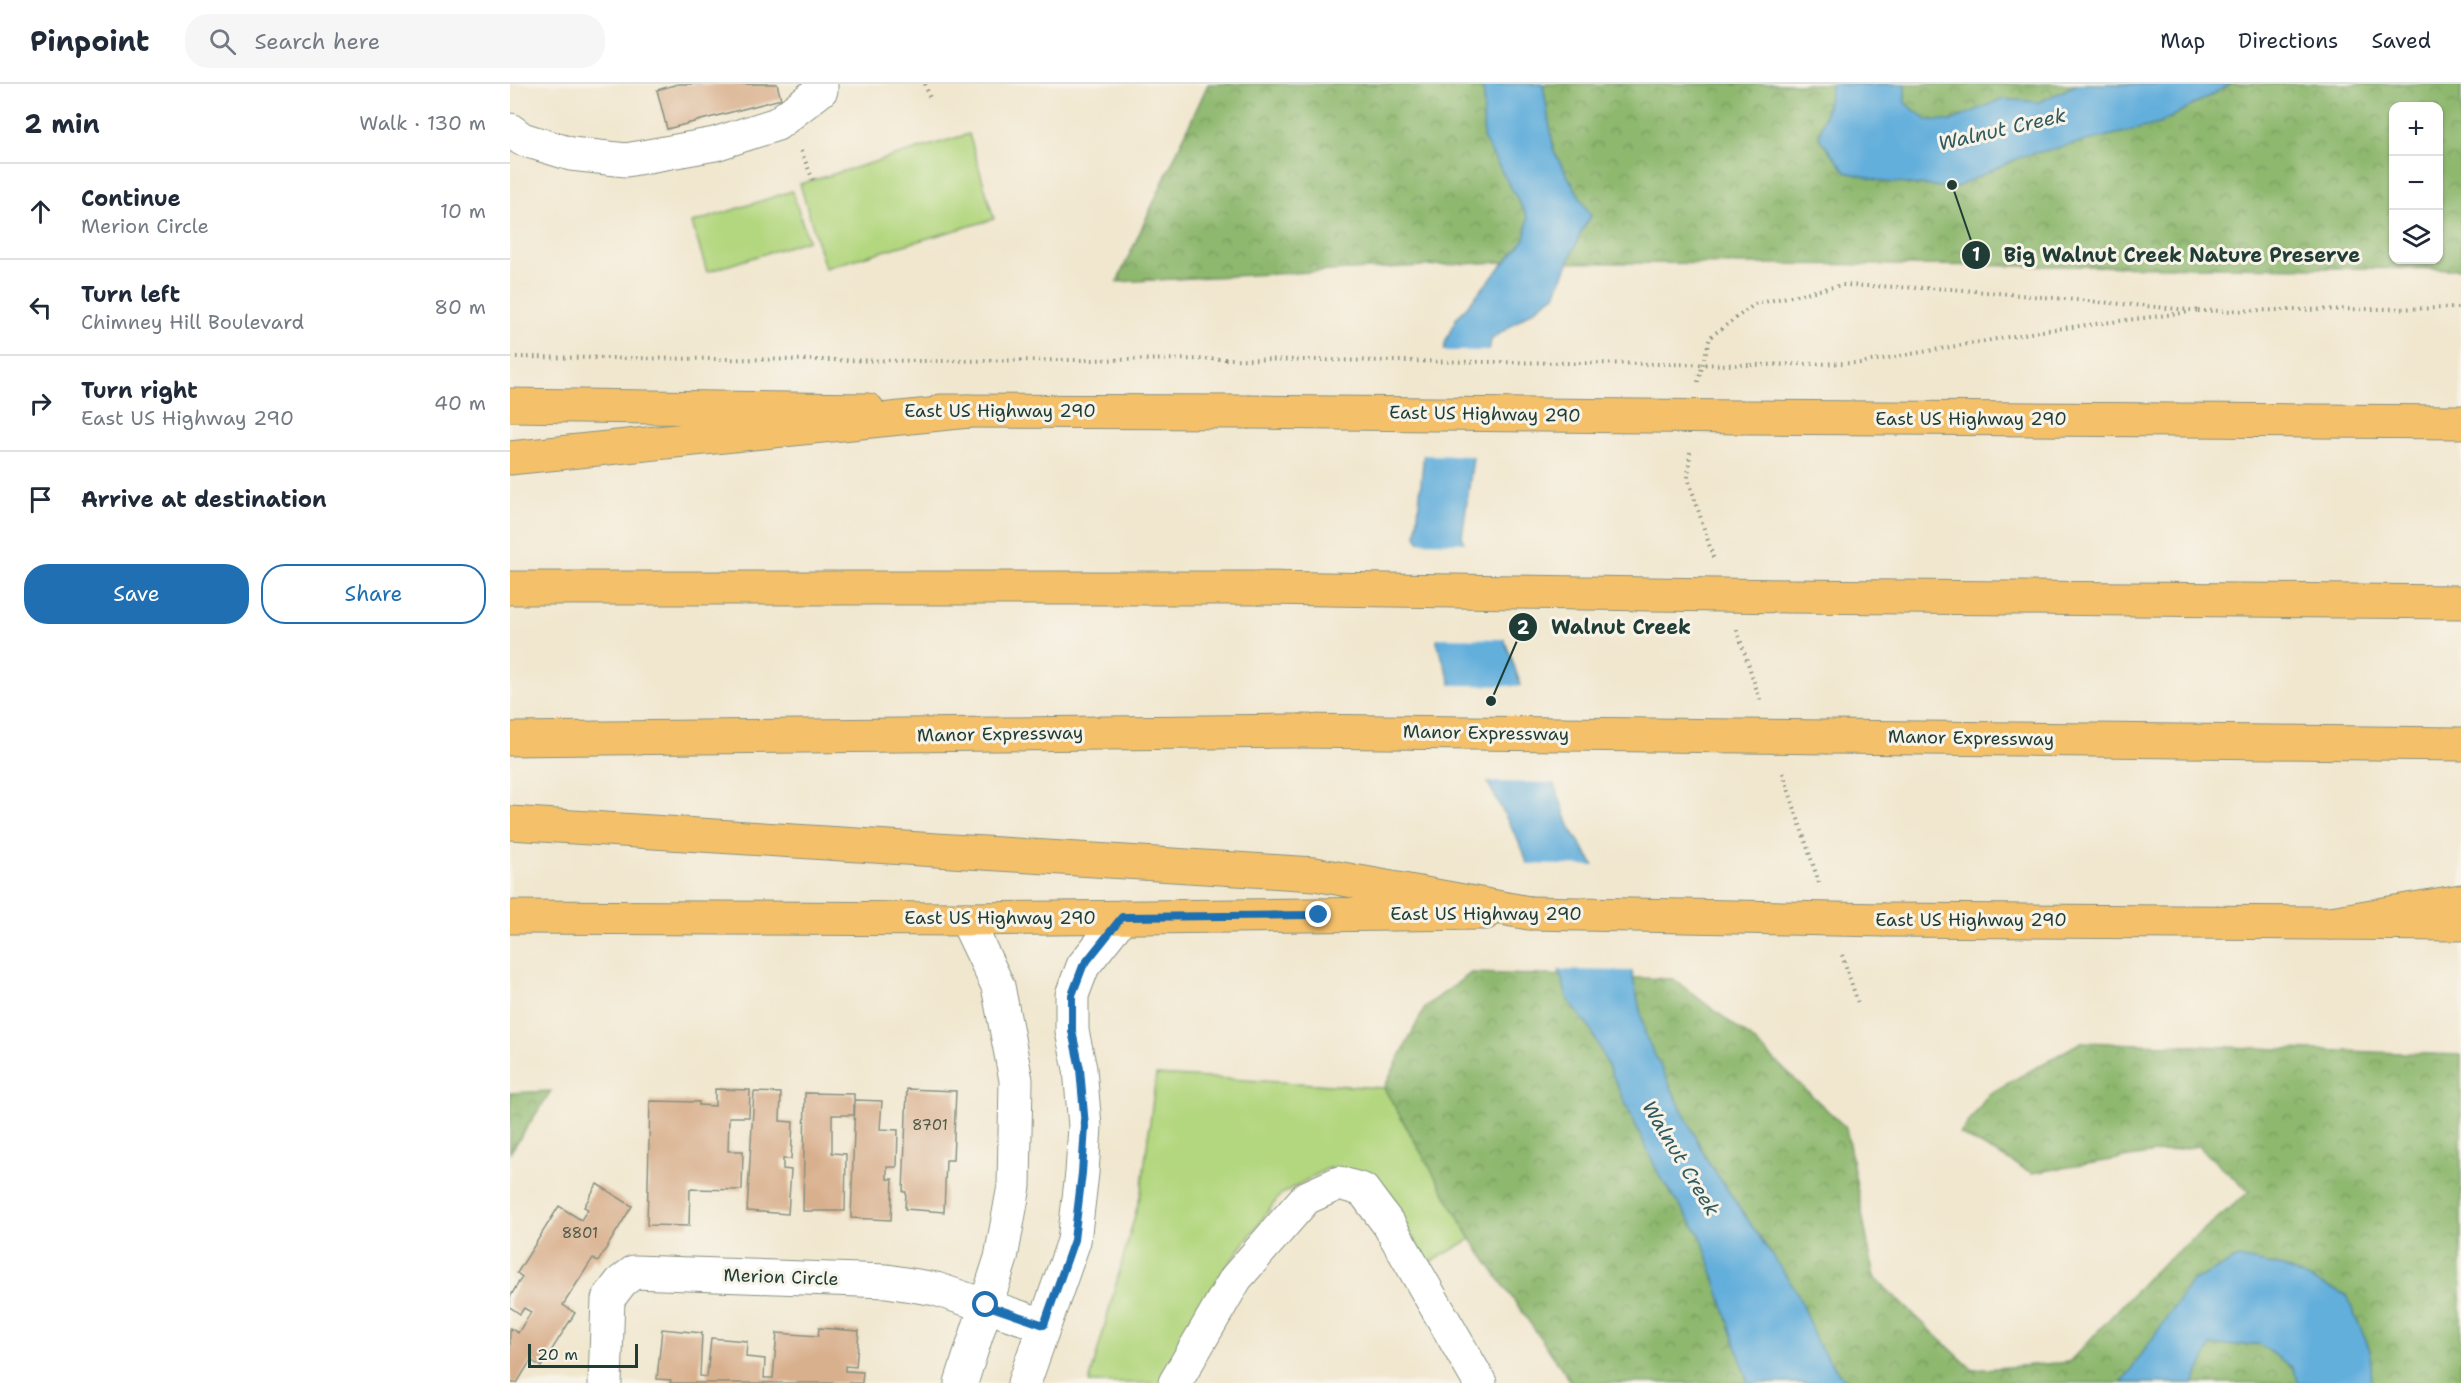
<!DOCTYPE html>
<html lang="en">
<head>
<meta charset="utf-8">
<style>
	body { margin:0; font-family:"Shantell Sans",sans-serif; background:#f6f6f7; color:#1f2937 }
	.controls { position:absolute; right:18px; top:18px; display:grid; overflow:hidden; border-radius:12px; box-shadow:0 2px 4px #0004 }
	.controls button { width:54px; height:54px; display:grid; place-items:center; padding:0; border:0; border-bottom:2px solid #e0e1e3; background:#fff; color:#1f2937; font:30px sans-serif }
	.scale { position:absolute; left:18px; bottom:15px; width:110px; box-sizing:border-box; padding-left:6px; border:3px solid #1f3d34; border-top:0; font-size:16px; line-height:21px; white-space:nowrap; color:#1f3d34; -webkit-text-stroke:4px #f7f3e8; paint-order:stroke }
	.stop { position:absolute; width:18px; height:18px; margin:-14px; border:4px solid #1f6fb2; border-radius:50%; background:#fff }
	.stop.end { background:#1f6fb2; border-color:#fff; box-shadow:0 2px 6px #0008 }
	.list { margin:0; padding:0; list-style:none }
	h2 { display:flex; justify-content:space-between; align-items:center; height:78px; margin:0; padding:0 24px; font-size:26px }
	h2 small { font-size:20px; font-weight:400; color:#747a83 }
	.list li { display:grid; grid-template-columns:39px 1fr auto; gap:18px; align-items:center; box-sizing:border-box; height:96px; padding:0 24px; border-top:2px solid #e0e1e3 }
	.list b { display:block; font-size:22px; white-space:nowrap }
	.list p { margin:0; font-size:20px; white-space:nowrap; color:#747a83 }
	.list em { font-size:20px; font-style:normal; color:#747a83 }
	.actions { display:flex; gap:12px; padding:18px 24px }
	.actions a { flex:1; padding:14px 0; border:2px solid #1f6fb2; border-radius:24px; text-align:center; font-size:21px; color:#1f6fb2 }
	.actions .main { background:#1f6fb2; color:#fff }
	.icon { flex:none; width:33px; height:33px; fill:none; stroke:currentColor; stroke-width:2; stroke-linecap:round; stroke-linejoin:round }
	.map { position:relative; flex:none; width:1951px; height:1299px; overflow:hidden }
	header { display:flex; align-items:center; gap:36px; box-sizing:border-box; height:84px; padding:0 30px; background:#fff; border-bottom:2px solid #e0e1e3 }
	header strong { font-size:28px }
	nav { display:flex; gap:33px; margin-inline-start:auto; font-size:21px }
	.search { width:420px; height:54px; background:#f6f6f7; display:flex; align-items:center; gap:15px; box-sizing:border-box; padding:0 21px; border-radius:24px; color:#747a83; font-size:22px }
	main { display:flex }
	aside { flex:1; background:#fff }
	.map>svg:first-child { display:block }
</style>
</head>
<body>
<header>
<strong>Pinpoint</strong>
<div class="search"><svg class="icon" aria-label="search" viewBox="0 0 24 24"><circle cx="10" cy="10" r="6"/><path d="M15 15l6 6"/></svg>Search here</div>
<nav><a>Map</a><a>Directions</a><a>Saved</a></nav>
</header>
<main>
<aside>
<h2>2 min<small>Walk · 130 m</small></h2>
<ul class="list">
<li><svg class="icon" aria-label="ahead" viewBox="0 0 24 24"><path d="M12 20V5M6 11l6-6 6 6"/></svg><div><b>Continue</b><p>Merion Circle</p></div><em>10 m</em></li>
<li><svg class="icon" aria-label="left" viewBox="0 0 24 24"><path d="M17 20v-9H6M10 6l-5 5 5 5"/></svg><div><b>Turn left</b><p>Chimney Hill Boulevard</p></div><em>80 m</em></li>
<li><svg class="icon" aria-label="right" viewBox="0 0 24 24"><path d="M7 20v-9h11M14 6l5 5-5 5"/></svg><div><b>Turn right</b><p>East US Highway 290</p></div><em>40 m</em></li>
<li><svg class="icon" aria-label="arrive" viewBox="0 0 24 24"><path d="M6 21V4h12l-3 4 3 4H6"/></svg><div><b>Arrive at destination</b></div></li>
</ul>
<div class="actions"><a class="main">Save</a><a>Share</a></div>
</aside>
<div class="map">
<svg width="1951" height="1299" viewBox="0 0 1951 1299">
	<defs>
		<pattern id="forest-crowns" width="20" height="18" patternUnits="userSpaceOnUse" patternTransform="scale(1.5)"><rect width="20" height="18" fill="#8eb86e"/><path d="M2 6a3 3 0 1 1 6 0M12 15a3 3 0 1 1 6 0" fill="none" stroke="#73975b"/></pattern>
	</defs>
	<rect width="100%" height="100%" fill="#f7f3e8"/>
	<filter id="ink" filterUnits="userSpaceOnUse"><feTurbulence type="fractalNoise" baseFrequency=".0167" numOctaves="2"/><feDisplacementMap in="SourceGraphic" scale="12" xChannelSelector="R" yChannelSelector="G"/><feConvolveMatrix kernelMatrix="1 2 1 2 8 2 1 2 1" color-interpolation-filters="sRGB"/></filter>
	<filter id="wash" filterUnits="userSpaceOnUse"><feTurbulence type="fractalNoise" baseFrequency=".008" numOctaves="4" result="noise"/><feDisplacementMap in="SourceGraphic" scale="24" xChannelSelector="R" yChannelSelector="G"/><feGaussianBlur stdDeviation="1.35" result="paint"/><feColorMatrix in="noise" values="0 0 0 0 0 0 0 0 0 0 0 0 0 0 0 0 0 1.4 0 .05"/><feComposite in="paint" operator="in"/></filter>
	<g filter="url(#wash)">
		<rect width="100%" height="100%" fill="#f1e7cf"/>
		<g fill="#b3d77f" stroke="#698a5a" stroke-width="1.5">
			<polygon points="459,50 484,135 315,184 290,100"/>
			<polygon points="282,107 298,156 197,188 182,139"/>
			<polygon points="646,991 874,1004 961,1155 919,1179 869,1100 818,1084 770,1111 705,1199 657,1299 579,1299 631,1109"/>
		</g>
		<g fill="url(#forest-crowns)" stroke="#567a51" stroke-width="1.5" fill-rule="evenodd">
			<path d="M 698,0 L 1951,0 L 1951,185 L 991,178 L 607,198 ZM 1884,22 L 1928,22 L 1928,176 L 1884,176 Z"/>
			<polygon points="961,889 1163,895 1241,954 1336,1044 1364,1193 1463,1286 1559,1278 1644,1187 1739,1108 1688,1062 1522,1089 1450,1050 1479,1010 1571,958 1951,971 1951,1299 1062,1299 961,1155 874,1004 915,923"/>
			<polygon points="41,1007 0,1069 0,1009"/>
		</g>
		<g fill="#63afdc" stroke="#417688" stroke-width="1.5">
			<polygon points="971,0 1033,0 1044,68 1081,132 1071,148 1045,211 981,256 971,315 952,454 1000,570 1059,742 1086,785 1121,884 1136,953 1196,1074 1287,1208 1307,1259 1332,1294 1346,1299 1238,1299 1191,1152 1151,1095 1081,946 1058,916 1013,766 968,680 927,558 933,515 929,486 906,452 915,357 930,317 935,259 946,235 1015,155 1018,134 973,54 974,8"/>
			<polygon points="1322,0 1395,0 1395,19 1417,36 1441,37 1492,15 1529,18 1568,0 1721,0 1649,40 1513,72 1445,104 1374,98 1336,88 1309,54"/>
			<polygon points="1728,1174 1773,1183 1836,1211 1860,1266 1862,1299 1789,1299 1783,1284 1749,1260 1701,1262 1684,1299 1612,1299 1681,1198"/>
		</g>
		<g fill="#f1e7cf">
			<polygon points="932,267 982,267 965,372 910,371 912,356 927,316"/>
			<polygon points="906,458 957,459 997,555 924,554 930,515 926,487"/>
			<polygon points="938,601 1014,602 1048,699 974,698 965,681"/>
			<polygon points="1015,780 1088,782 1125,887 1047,886"/>
		</g>
		<g id="blocks">
			<g fill="#d9b08e">
				<polygon points="168,0 267,0 271,15 157,45 147,6"/>
				<polygon points="205,1005 240,1006 239,1033 219,1033 218,1067 233,1067 232,1106 180,1105 179,1142 137,1141 140,1017 189,1018 189,1021 205,1022"/>
				<polygon points="397,1005 446,1007 443,1076 436,1076 434,1128 395,1125 396,1108 393,1108"/>
				<polygon points="244,1008 271,1009 270,1037 283,1038 281,1075 273,1075 273,1085 281,1086 278,1130 237,1127"/>
				<polygon points="295,1009 344,1010 344,1031 322,1031 322,1069 336,1070 335,1127 293,1127"/>
				<polygon points="345,1016 372,1017 370,1045 388,1046 387,1083 377,1083 377,1095 383,1095 381,1136 341,1134"/>
				<polygon points="87,1100 122,1122 88,1178 83,1174 53,1221 65,1229 31,1283 21,1276 7,1299 0,1299 0,1244 8,1249 21,1228 14,1224 10,1230 0,1223 0,1213 12,1193 7,1189 49,1122 71,1136 78,1125 74,1123"/>
				<polygon points="309,1244 349,1247 346,1283 335,1282 335,1287 353,1288 352,1299 160,1299 161,1296 147,1295 152,1245 192,1249 190,1292 197,1293 201,1254 237,1257 236,1273 255,1275 254,1294 263,1294 267,1249 308,1252"/>
			</g>
		</g>
	</g>
	<g filter="url(#ink)">
		<use href="#blocks" fill-opacity="0" stroke="#889282" stroke-width="1.5"/>
		<g fill="none" stroke-linecap="round" stroke-linejoin="round">
			<defs>
				<g id="minor">
					<polyline points="0,46 12,55 61,70 116,76 205,60 267,40 311,6 311,0"/>
					<polyline points="95,1299 98,1215 111,1198 124,1188 377,1197 426,1205 533,1241"/>
					<polyline points="451,1299 491,1174 504,1102 506,996 488,902 456,835"/>
					<polyline points="514,1299 564,1157 572,1089 575,1042 570,985 562,947 562,911 573,882 612,833"/>
					<polyline points="665,1299 726,1194 796,1114 829,1099 853,1106 879,1141 970,1299"/>
				</g>
				<g id="major">
					<polyline points="0,321 358,326"/>
					<polyline points="431,327 737,328"/>
					<polyline points="1233,333 1951,338"/>
					<polyline points="0,833 456,835 976,829"/>
					<polyline points="1374,836 1951,840"/>
				</g>
				<g id="highway">
					<polyline points="0,374 459,327"/>
					<polyline points="0,504 747,504"/>
					<polyline points="1279,512 1951,518"/>
					<polyline points="1318,653 1951,660"/>
					<polyline points="0,655 788,647"/>
					<polyline points="0,739 805,790 1019,829"/>
					<polyline points="1821,839 1951,817"/>
				</g>
			</defs>
			<use href="#minor" stroke="#889282" stroke-width="35"/>
			<use href="#major" stroke="#889282" stroke-width="35"/>
			<use href="#highway" stroke="#889282" stroke-width="35"/>
			<g stroke="#889282" stroke-width="4" stroke-dasharray="1.5 4.5" stroke-linecap="butt">
				<polyline points="415,0 421,17"/>
				<polyline points="291,67 303,96"/>
				<polyline points="1688,227 1951,224"/>
				<polyline points="0,273 416,277 715,275"/>
				<polyline points="1241,281 1350,279 1538,246 1681,228"/>
				<polyline points="1188,298 1200,253 1245,220 1332,201 1442,205 1691,227"/>
				<polyline points="1180,368 1178,394 1204,476"/>
				<polyline points="1227,546 1251,619"/>
				<polyline points="1273,689 1309,799"/>
				<polyline points="1332,871 1348,919"/>
			</g>
			<use href="#minor" stroke="#fff" stroke-width="33"/>
			<use href="#major" stroke="#f4c16a" stroke-width="33"/>
			<use href="#highway" stroke="#f4c16a" stroke-width="33"/>
			<defs>
				<g id="major-bridge">
					<polyline points="737,328 1233,333"/>
					<polyline points="1019,829 1374,836"/>
				</g>
				<g id="highway-bridge">
					<polyline points="747,504 1279,512"/>
					<polyline points="788,647 1318,653"/>
				</g>
			</defs>
			<use href="#major-bridge" stroke="#889282" stroke-width="35" stroke-linecap="butt"/>
			<use href="#highway-bridge" stroke="#889282" stroke-width="35" stroke-linecap="butt"/>
			<polyline stroke="#889282" stroke-width="4" stroke-dasharray="1.5 4.5" stroke-linecap="butt" points="715,275 1241,281"/>
			<use href="#major-bridge" stroke="#f4c16a" stroke-width="33"/>
			<use href="#highway-bridge" stroke="#f4c16a" stroke-width="33"/>
		</g>
	</g>
	<g fill="none" stroke-linecap="round" stroke-linejoin="round" filter="url(#ink)">
		<polyline stroke="#1f6fb2" stroke-width="8" points="476,1221 534,1241 564,1156 572,1089 575,1042 570,985 562,947 562,911 573,882 612,833 809,831"/>
	</g>
	<g text-anchor="middle" stroke-width="6" stroke-linejoin="round" paint-order="stroke">
		<g font-size="15" fill="#4e5a4a">
			<text x="420" y="1046">8701</text>
			<text x="70" y="1154">8801</text>
		</g>
		<g font-size="18" fill="#1f3d34" stroke="#f7f3e8">
			<text x="490" y="333">East US Highway 290</text>
			<text transform="translate(975 330) rotate(1)" y="6">East US Highway 290</text>
			<text x="1461" y="341">East US Highway 290</text>
			<text transform="translate(976 649) rotate(1)" y="6">Manor Expressway</text>
			<text transform="translate(490 650) rotate(-1)" y="6">Manor Expressway</text>
			<text transform="translate(1461 654) rotate(1)" y="6">Manor Expressway</text>
			<text x="976" y="836">East US Highway 290</text>
			<text x="490" y="840">East US Highway 290</text>
			<text x="1461" y="842">East US Highway 290</text>
			<text transform="translate(271 1193) rotate(2)" y="6">Merion Circle</text>
		</g>
		<g font-size="20" font-style="italic" fill="#305a5e" stroke="#f7f3e8">
			<text transform="translate(1492 45) rotate(-13)" y="7">Walnut Creek</text>
			<text transform="translate(1171 1074) rotate(59)" y="7">Walnut Creek</text>
		</g>
	</g>
	<path fill="none" stroke="#1f3d34" stroke-width="2" d="M1442 101L1466 171M981 617L1013 543"/>
	<g fill="#1f3d34" stroke="#f7f3e8" stroke-width="2">
		<circle cx="1442" cy="101" r="6"/>
		<circle cx="981" cy="617" r="6"/>
		<circle cx="1466" cy="171" r="15"/>
		<circle cx="1013" cy="543" r="15"/>
	</g>
	<g font-size="18" text-anchor="middle" font-weight="bold" fill="#fff">
		<text x="1466" y="177">1</text>
		<text x="1013" y="550">2</text>
	</g>
	<g font-size="20" text-anchor="middle" font-weight="bold" fill="#1f3d34" stroke="#f7f3e8" stroke-width="6" stroke-linejoin="round" paint-order="stroke">
		<text x="1672" y="178">Big Walnut Creek Nature Preserve</text>
		<text x="1111" y="550">Walnut Creek</text>
	</g>
</svg>
<div class="controls">
<button>+</button>
<button>−</button>
<button><svg class="icon" aria-label="layers" viewBox="0 0 24 24"><path d="M12 4l9 5-9 5-9-5zM3 14l9 5 9-5"/></svg></button>
</div>
<div class="scale">20 m</div>
<div class="stop" style="left:476px;top:1221px"></div>
<div class="stop end" style="left:809px;top:831px"></div>
</div>
</main>
</body>
</html>
